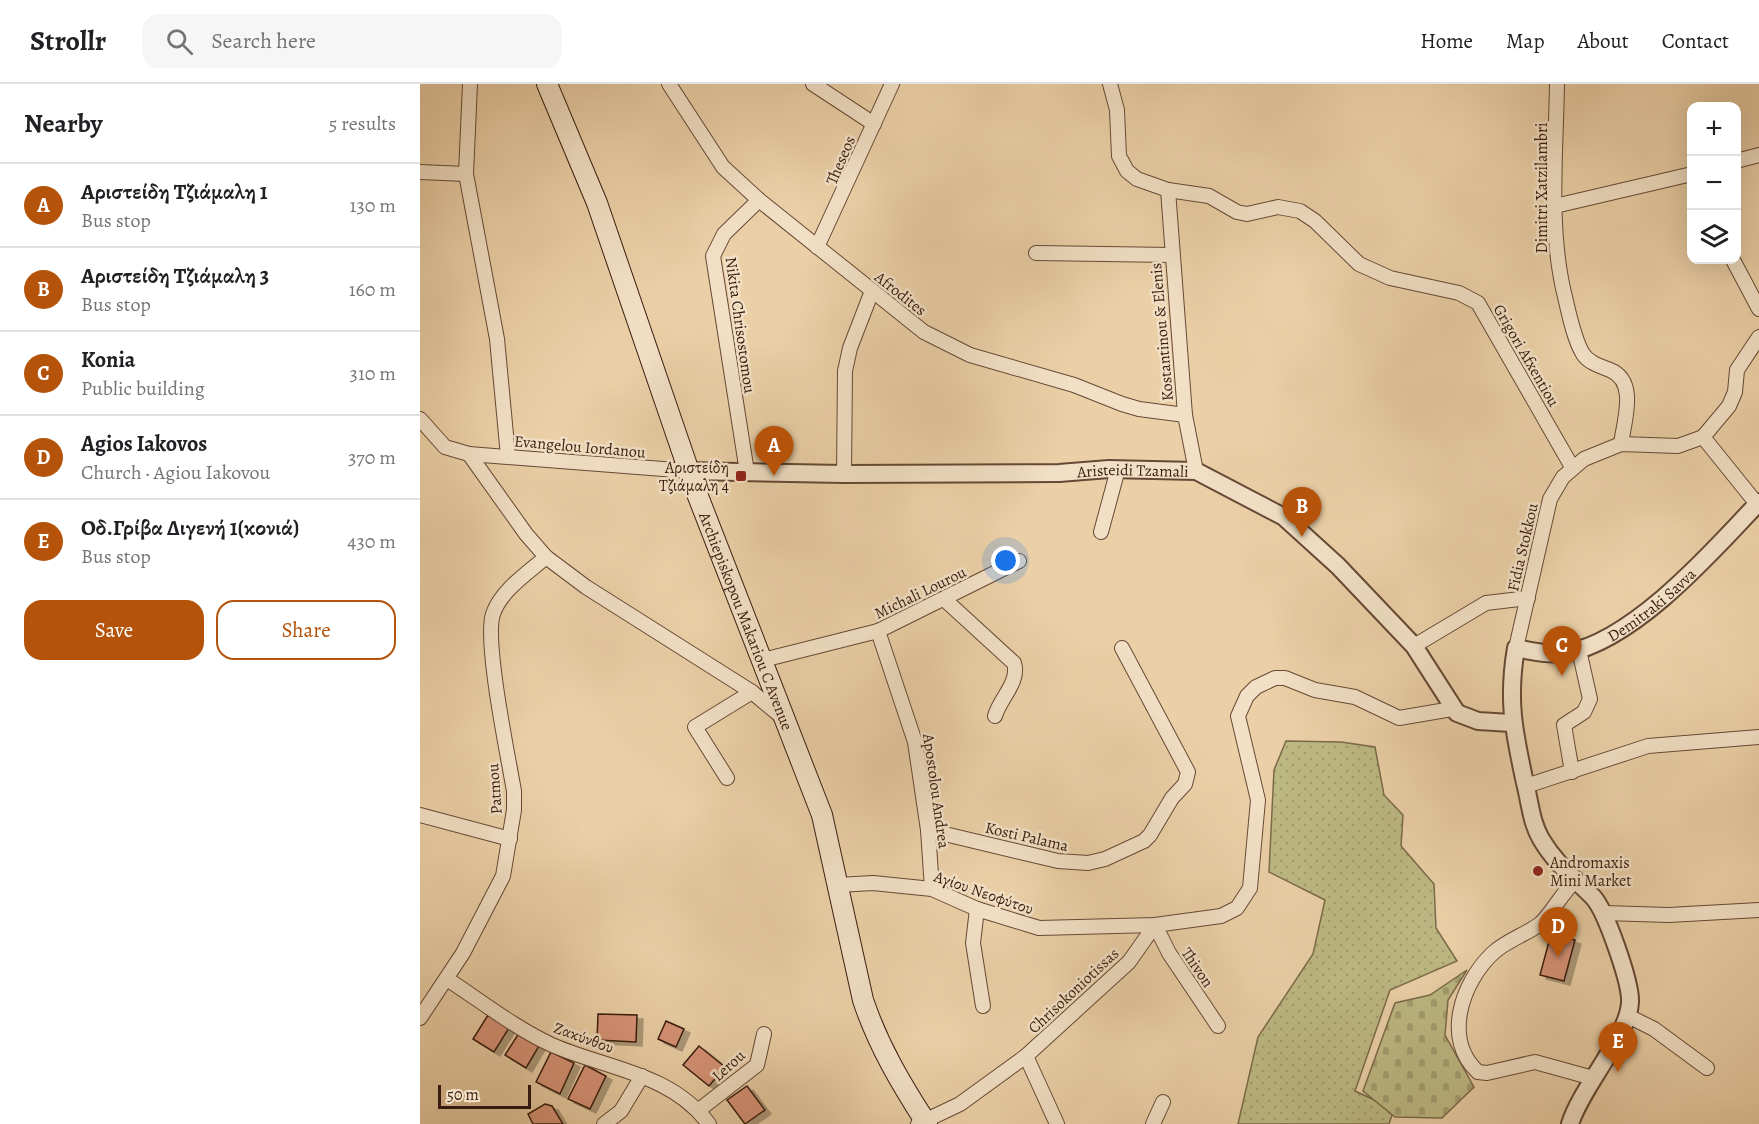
<!DOCTYPE html>
<html lang="en">
<head>
<meta charset="utf-8">
<style>
	body { margin:0; font-family:Alegreya,serif; background:#f6f6f6; color:#202124 }
	.controls { position:absolute; right:18px; top:18px; display:grid; overflow:hidden; border-radius:12px; box-shadow:0 6px 24px #0002 }
	.controls button { width:54px; height:54px; display:grid; place-items:center; padding:0; border:0; border-bottom:2px solid #e0e0e0; background:#fff; color:#202124; font:30px sans-serif }
	.scale { position:absolute; left:18px; bottom:15px; width:93px; box-sizing:border-box; padding-left:6px; border:3px solid #391c0f; border-top:0; font-size:16px; line-height:21px; white-space:nowrap; color:#391c0f; -webkit-text-stroke:4px #f2e0c6; paint-order:stroke }
	.you { position:absolute; left:586px; top:477px; width:21px; height:21px; margin:-15px; border:4px solid #fff; border-radius:50%; background:#1a73e8; box-shadow:0 0 0 9px #1a73e833 }
	.badge { display:grid; place-items:center; width:39px; height:39px; border-radius:50%; background:#b45309; color:#fff; font-size:20px; font-weight:700 }
	.pin { position:absolute; translate:-50% -50px; filter:drop-shadow(0 2px 3px #0008) }
	.pin::after { content:''; position:absolute; top:32px; width:21px; height:18px; background:inherit; clip-path:polygon(0 0,100% 0,50% 100%) }
	.list { margin:0; padding:0; list-style:none }
	h2 { display:flex; justify-content:space-between; align-items:center; height:78px; margin:0; padding:0 24px; font-size:26px }
	h2 small { font-size:20px; font-weight:400; color:#757577 }
	.list li { display:grid; grid-template-columns:39px 1fr auto; gap:18px; align-items:center; box-sizing:border-box; height:84px; padding:0 24px; border-top:2px solid #e0e0e0 }
	.list b { display:block; font-size:22px; white-space:nowrap }
	.list p { margin:0; font-size:20px; white-space:nowrap; color:#757577 }
	.list em { font-size:20px; font-style:normal; color:#757577 }
	.actions { display:flex; gap:12px; padding:18px 24px }
	.actions a { flex:1; padding:14px 0; border:2px solid #b45309; border-radius:18px; text-align:center; font-size:21px; color:#b45309 }
	.actions .main { background:#b45309; color:#fff }
	.icon { flex:none; width:33px; height:33px; fill:none; stroke:currentColor; stroke-width:2; stroke-linecap:round; stroke-linejoin:round }
	.map { position:relative; flex:none; width:1339px; height:1040px; overflow:hidden }
	header { display:flex; align-items:center; gap:36px; box-sizing:border-box; height:84px; padding:0 30px; background:#fff; border-bottom:2px solid #e0e0e0 }
	header strong { font-size:28px }
	nav { display:flex; gap:33px; margin-inline-start:auto; font-size:21px }
	.search { width:420px; height:54px; background:#f6f6f6; display:flex; align-items:center; gap:15px; box-sizing:border-box; padding:0 21px; border-radius:18px; color:#757577; font-size:22px }
	main { display:flex }
	aside { flex:1; background:#fff }
	.map>svg:first-child { display:block }
</style>
</head>
<body>
<header>
<strong>Strollr</strong>
<div class="search"><svg class="icon" aria-label="search" viewBox="0 0 24 24"><circle cx="10" cy="10" r="6"/><path d="M15 15l6 6"/></svg>Search here</div>
<nav><a>Home</a><a>Map</a><a>About</a><a>Contact</a></nav>
</header>
<main>
<aside>
<h2>Nearby<small>5 results</small></h2>
<ul class="list">
<li><span class="badge">A</span><div><b>Αριστείδη Τζιάμαλη 1</b><p>Bus stop</p></div><em>130 m</em></li>
<li><span class="badge">B</span><div><b>Αριστείδη Τζιάμαλη 3</b><p>Bus stop</p></div><em>160 m</em></li>
<li><span class="badge">C</span><div><b>Konia</b><p>Public building</p></div><em>310 m</em></li>
<li><span class="badge">D</span><div><b>Agios Iakovos</b><p>Church · Agiou Iakovou</p></div><em>370 m</em></li>
<li><span class="badge">E</span><div><b>Οδ.Γρίβα Διγενή 1(κονιά)</b><p>Bus stop</p></div><em>430 m</em></li>
</ul>
<div class="actions"><a class="main">Save</a><a>Share</a></div>
</aside>
<div class="map">
<svg width="1339" height="1040" viewBox="0 0 1339 1040">
	<defs>
		<pattern id="grass-dots" width="8" height="8" patternUnits="userSpaceOnUse" patternTransform="scale(1.5)"><rect width="8" height="8" fill="#bdb983"/><path d="M2 2h.1M6 6h.1" fill="none" stroke="#a39e70" stroke-width="1.8" stroke-linecap="round"/></pattern>
		<pattern id="cemetery-stones" width="16" height="16" patternUnits="userSpaceOnUse" patternTransform="scale(1.5)"><rect width="16" height="16" fill="#bdb983"/><path d="M2 7V4a2 2 0 0 1 4 0v3zM10 15v-3a2 2 0 0 1 4 0v3z" fill="#a39e70"/></pattern>
		<filter id="shadow"><feDropShadow dx="6" dy="4" stdDeviation="0" flood-color="#0004"/></filter>
	</defs>
	<rect width="100%" height="100%" fill="#ebd0a7"/>
	<filter id="stains"><feTurbulence type="fractalNoise" baseFrequency=".00333" numOctaves="4"/><feColorMatrix values="0 0 0 0 .2 0 0 0 0 .09 0 0 0 0 .02 0 0 0 .5 -.17"/></filter>
	<radialGradient id="worn" r=".72"><stop offset=".6" stop-color="#630" stop-opacity="0"/><stop offset="1" stop-color="#630" stop-opacity=".3"/></radialGradient>
	<polygon fill="url(#grass-dots)" stroke="#7b6a49" stroke-width="1.5" points="866,657 921,658 955,663 964,711 983,731 981,762 1014,800 1016,844 1037,877 970,906 935,1007 974,1025 969,1040 818,1040 838,953 893,870 905,816 849,788 854,686"/>
	<polygon fill="url(#cemetery-stones)" stroke="#7b6a49" stroke-width="1.5" points="1047,886 1028,916 1025,951 1054,1003 1022,1034 975,1033 943,1007 975,919 1010,911"/>
	<g fill="#d89478" stroke="#391c0f" stroke-width="1.5" filter="url(#shadow)">
		<polygon points="1131,850 1155,856 1144,897 1120,891"/>
		<polygon points="178,930 217,931 216,958 177,956"/>
		<polygon points="68,931 89,944 74,968 53,955"/>
		<polygon points="246,937 264,945 256,963 238,955"/>
		<polygon points="99,949 119,962 106,984 85,971"/>
		<polygon points="279,962 305,983 289,1002 263,981"/>
		<polygon points="131,968 154,979 140,1010 116,998"/>
		<polygon points="165,981 186,992 170,1025 148,1015"/>
		<polygon points="327,1002 345,1026 325,1040 307,1016"/>
		<polygon points="125,1020 132,1022 143,1040 113,1040 108,1030"/>
	</g>
	<g fill="none" stroke-linecap="round" stroke-linejoin="round">
		<defs>
			<g id="minor">
				<polyline points="50,0 46,90 77,255 88,372"/>
				<polyline points="249,0 303,83 339,116 504,248 550,271 654,301 702,320 719,325 765,331"/>
				<polyline points="393,0 454,40"/>
				<polyline points="690,0 697,26 699,72 707,87 717,95 748,106 789,112 817,128 827,130 858,123 880,127 895,137 939,180 970,194 1039,209 1058,219 1152,383"/>
				<path d="M 1137,0 C 1136,70 1128,145 1145,213 C 1149,230 1154,255 1163,270 C 1169,279 1180,282 1190,286 C 1218,297 1204,337 1201,360"/>
				<polyline points="1316,77 1339,71"/>
				<polyline points="0,88 46,90"/>
				<polyline points="748,106 765,331 776,387"/>
				<polyline points="1135,122 1272,90"/>
				<polyline points="397,163 472,0"/>
				<polyline points="616,169 752,171"/>
				<polyline points="1313,176 1339,225"/>
				<polyline points="0,335 25,363 49,370 269,387"/>
				<polyline points="1283,353 1309,322 1315,308 1317,286 1339,253"/>
				<polyline points="49,370 106,450 126,473 166,503 332,608 363,634"/>
				<polyline points="327,388 293,172 304,150 339,116"/>
				<polyline points="424,390 425,287 430,264 452,207"/>
				<polyline points="681,448 698,385"/>
				<path d="M 524,515 L 594,579 C 600,598 580,614 575,632"/>
				<polyline points="458,547 495,658 508,746 512,805"/>
				<polyline points="994,562 1066,519 1108,514"/>
				<polyline points="1096,564 1130,415 1143,393 1164,375 1201,360 1258,362 1283,353 1337,420"/>
				<polyline points="343,576 458,547 599,477"/>
				<polyline points="1152,688 1144,641 1164,628 1170,615 1159,566"/>
				<polyline points="307,694 275,643 332,608"/>
				<polyline points="1106,702 1228,662 1339,653"/>
				<polyline points="0,731 90,755"/>
				<polyline points="508,746 638,777 668,779 685,775 724,757 730,751 752,714 765,700 768,688 702,564"/>
				<path d="M 1155,797 C 1142,809 1132,829 1120,840 C 1105,851 1087,856 1073,869 C 1042,898 1022,955 1058,988 L 1067,989 L 1115,978 L 1173,994"/>
				<polyline points="418,801 453,799 512,805 557,825 619,844 735,841 801,832 817,824 830,804 838,716 818,632 827,612 836,603 855,594 865,594 895,606 935,613 979,634 1032,625"/>
				<polyline points="557,825 553,859 563,922"/>
				<polyline points="1184,829 1249,831 1339,826"/>
				<polyline points="735,841 749,869 798,942"/>
				<path d="M 27,895 C 61,917 95,944 132,961 C 187,985 251,989 289,1040"/>
				<polyline points="1208,932 1234,945 1287,984"/>
				<path d="M 0,934 L 43,869 L 83,792 L 94,726 L 94,707 C 88,672 64,557 73,530 C 81,506 108,489 126,473"/>
				<polyline points="606,972 637,1040"/>
				<polyline points="279,1026 337,981 344,950"/>
				<polyline points="184,1040 201,1027 222,992"/>
				<polyline points="498,1040 540,1020 606,972 709,878 735,841"/>
				<polyline points="733,1040 743,1018"/>
			</g>
			<g id="tertiary">
				<path id="s1" d="M 269,387 L 424,390 L 639,389 L 689,385 L 776,387 L 864,433 L 918,482 L 994,562 L 1037,629 L 1058,637 L 1091,639"/>
				<path id="s2" d="M 1150,1040 C 1161,1004 1209,951 1210,918 C 1211,899 1186,827 1173,813 C 1154,794 1135,779 1121,755 C 1111,738 1110,718 1105,699 C 1094,648 1087,617 1096,564 C 1113,568 1129,571 1146,569 C 1214,557 1293,467 1339,418"/>
			</g>
			<g id="secondary">
				<path id="s3" d="M 127,0 L 177,119 L 274,402 L 402,731 L 443,916 C 458,961 481,1000 507,1040"/>
			</g>
		</defs>
		<use href="#minor" stroke="#664935" stroke-width="16"/>
		<use href="#tertiary" stroke="#664935" stroke-width="20"/>
		<use href="#secondary" stroke="#391c0f" stroke-width="22"/>
		<use href="#minor" stroke="#f2e0c6" stroke-width="14"/>
		<use href="#tertiary" stroke="#f2e0c6" stroke-width="16"/>
		<use href="#secondary" stroke="#f2e0c6" stroke-width="20"/>
	</g>
	<g fill="#8f2418" stroke="#f2e0c6" stroke-width="2">
		<rect x="315" y="386" width="12" height="12" rx="3"/>
		<circle cx="1118" cy="787" r="6"/>
	</g>
	<g text-anchor="middle" stroke-width="5" stroke-linejoin="round" paint-order="stroke">
		<g font-size="16" fill="#391c0f" stroke="#f2e0c6">
			<text transform="translate(420 76) rotate(-67)" y="6">Theseos</text>
			<text transform="translate(1121 104) rotate(-90)" y="6">Dimitri Xatzilambri</text>
			<text transform="translate(481 209) rotate(38)" y="6">Afrodites</text>
			<text transform="translate(321 241) rotate(82)" y="6">Nikita Chrisostomou</text>
			<text transform="translate(741 248) rotate(-95)" y="6">Kostantinou &amp; Elenis</text>
			<text transform="translate(1107 271) rotate(60)" y="6">Grigori Afxentiou</text>
			<text transform="translate(160 362) rotate(5)" y="6">Evangelou Iordanou</text>
			<text dy="6" stroke="none"><textPath href="#s1" startOffset="444">Aristeidi Tzamali</textPath></text>
			<text transform="translate(1102 463) rotate(-77)" y="6">Fidia Stokkou</text>
			<text transform="translate(500 508) rotate(-26)" y="6">Michali Lourou</text>
			<text dy="6" stroke="none"><textPath href="#s2" startOffset="672">Demitraki Savva</textPath></text>
			<text dy="6" stroke="none"><textPath href="#s3" startOffset="573">Archiepiskopou Makariou C Avenue</textPath></text>
			<text transform="translate(74 705) rotate(-94)" y="6">Patmou</text>
			<text transform="translate(517 707) rotate(82)" y="6">Apostolou Andrea</text>
			<text transform="translate(607 752) rotate(13)" y="6">Kosti Palama</text>
			<text transform="translate(564 808) rotate(19)" y="6">Αγίου Νεοφύτου</text>
			<text transform="translate(778 883) rotate(56)" y="6">Thivon</text>
			<text transform="translate(653 906) rotate(-43)" y="6">Chrisokoniotissas</text>
			<text transform="translate(164 953) rotate(20)" y="6">Ζακύνθου</text>
			<text transform="translate(308 981) rotate(-42)" y="6">Lerou</text>
		</g>
		<g font-size="16" fill="#391c0f" stroke="#f2e0c6" text-anchor="end">
			<text x="309" y="389">Αριστείδη<tspan x="309" dy="18">Τζιάμαλη 4</tspan></text>
			<text x="1130" y="784" text-anchor="start">Andromaxis<tspan x="1130" dy="18">Mini Market</tspan></text>
		</g>
	</g>
	<rect width="100%" height="100%" filter="url(#stains)"/>
	<rect width="100%" height="100%" fill="url(#worn)"/>
</svg>
<div class="controls">
<button>+</button>
<button>−</button>
<button><svg class="icon" aria-label="layers" viewBox="0 0 24 24"><path d="M12 4l9 5-9 5-9-5zM3 14l9 5 9-5"/></svg></button>
</div>
<div class="scale">50 m</div>
<div class="you"></div>
<div class="pin badge" style="left:354px;top:392px">A</div>
<div class="pin badge" style="left:882px;top:453px">B</div>
<div class="pin badge" style="left:1142px;top:592px">C</div>
<div class="pin badge" style="left:1138px;top:873px">D</div>
<div class="pin badge" style="left:1198px;top:988px">E</div>
</div>
</main>
</body>
</html>
